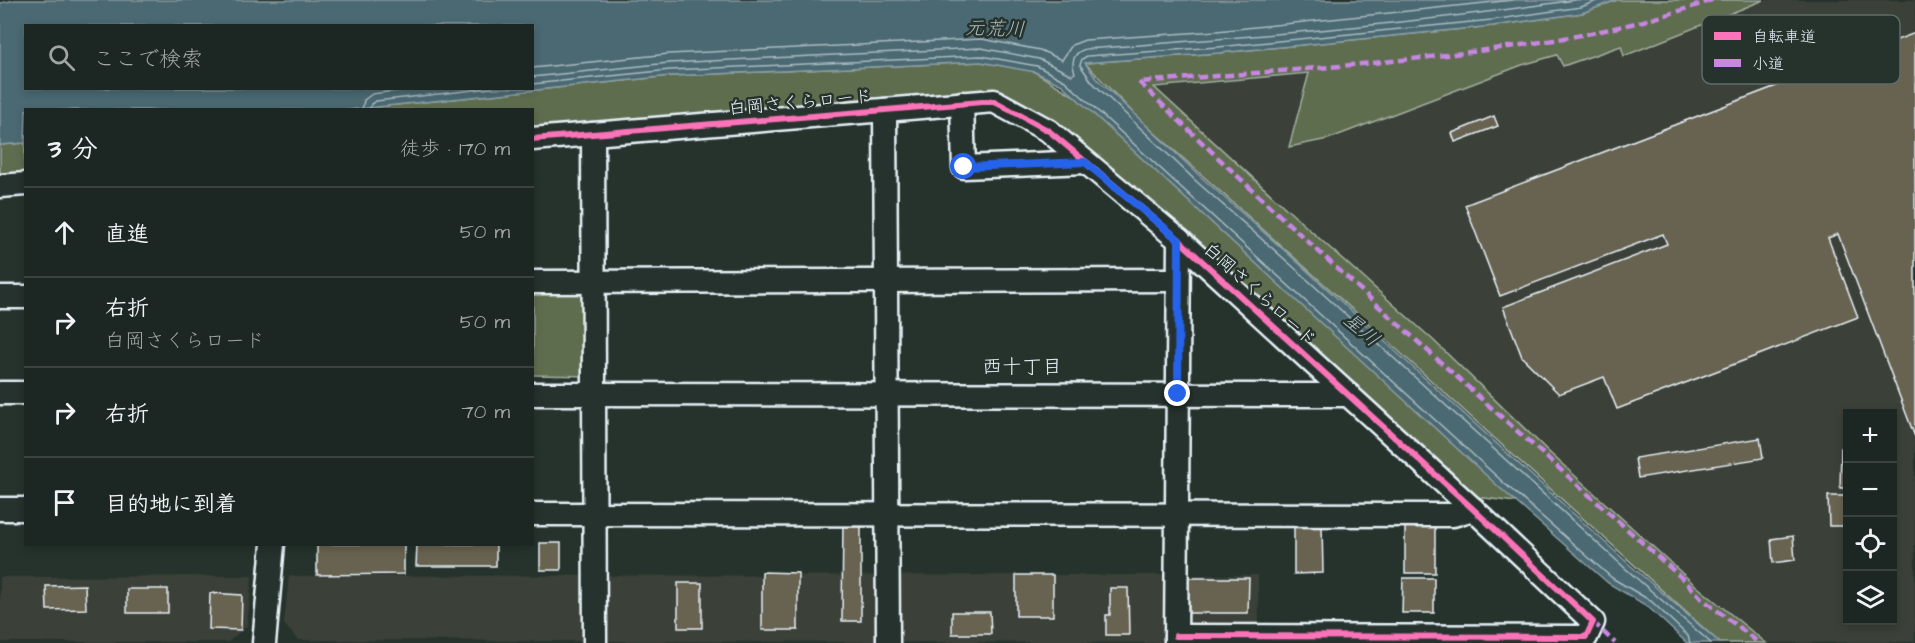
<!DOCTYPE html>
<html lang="ja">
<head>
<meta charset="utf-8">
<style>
	body { margin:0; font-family:"Architects Daughter","Klee One",sans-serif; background:#252e2a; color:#f1f3f6 }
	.controls { position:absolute; right:18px; bottom:18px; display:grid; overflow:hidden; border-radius:0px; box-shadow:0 3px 9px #0003 }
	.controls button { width:54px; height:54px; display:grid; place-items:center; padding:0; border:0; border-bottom:2px solid #3a4340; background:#1c2622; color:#f1f3f6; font:30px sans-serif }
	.stop { position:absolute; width:18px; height:18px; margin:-14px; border:4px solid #2563eb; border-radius:50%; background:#fff }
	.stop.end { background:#2563eb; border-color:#fff; box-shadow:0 2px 6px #0008 }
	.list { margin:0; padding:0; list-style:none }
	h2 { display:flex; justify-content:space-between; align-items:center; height:78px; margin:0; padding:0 24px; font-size:26px }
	h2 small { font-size:20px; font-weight:400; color:#a0a5a5 }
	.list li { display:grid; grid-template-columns:39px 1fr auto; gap:18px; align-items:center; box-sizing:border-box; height:90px; padding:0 24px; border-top:2px solid #3a4340 }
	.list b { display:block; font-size:22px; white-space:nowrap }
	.list p { margin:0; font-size:20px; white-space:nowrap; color:#a0a5a5 }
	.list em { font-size:20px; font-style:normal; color:#a0a5a5 }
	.icon { flex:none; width:33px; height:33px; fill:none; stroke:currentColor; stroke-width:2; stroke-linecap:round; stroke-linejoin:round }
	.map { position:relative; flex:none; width:1915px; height:643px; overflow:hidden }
	.search { position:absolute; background:#1c2622; box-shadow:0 3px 9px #0003; left:24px; top:24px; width:510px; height:66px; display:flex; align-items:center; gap:15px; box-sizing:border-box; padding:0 21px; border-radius:0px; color:#a0a5a5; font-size:22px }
	.panel { position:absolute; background:#1c2622; box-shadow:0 3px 9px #0003; left:24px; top:108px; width:510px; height:438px; border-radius:0px }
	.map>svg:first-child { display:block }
</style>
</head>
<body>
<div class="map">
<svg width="1915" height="643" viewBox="0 0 1915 643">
	<rect width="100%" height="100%" fill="#26332d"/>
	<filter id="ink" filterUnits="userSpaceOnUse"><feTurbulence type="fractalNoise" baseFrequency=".0167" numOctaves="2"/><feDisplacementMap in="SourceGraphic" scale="12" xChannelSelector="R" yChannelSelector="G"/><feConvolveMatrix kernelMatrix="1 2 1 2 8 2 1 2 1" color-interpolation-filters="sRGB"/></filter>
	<g filter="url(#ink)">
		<g fill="#3a4138" fill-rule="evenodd">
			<path d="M 1725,0 L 1915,0 L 1915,642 L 1766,643 L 1694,584 L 1551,454 L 1432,339 L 1302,223 L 1154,87 L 1358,69 ZM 1848,414 L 1892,414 L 1892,620 L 1848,620 Z"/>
			<polygon points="1258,575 1259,629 1169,643 298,640 284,624 289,576"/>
			<polygon points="252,576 247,626 228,642 0,642 0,577"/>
		</g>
		<g fill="#5e6d4f" stroke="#a3afa4" stroke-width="1.5">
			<polygon points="1617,0 1764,0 1624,56 1621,46 1563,66 1557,55 1522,65 1328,139 1289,147 1309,73 1154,87 1302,223 1432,339 1551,454 1694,584 1766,643 1720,643 1372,327 1138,118 1085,63 1219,53 1493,26 1582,13"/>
			<polygon points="981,62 1033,71 1076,97 1522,503 1477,497 1198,244 994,94 533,132 532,110 348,110 670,76"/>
			<polygon points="25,143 25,174 0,176 0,145"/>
			<polygon points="533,290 591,290 592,376 533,375"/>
		</g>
		<path fill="#4c6972" stroke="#8a9fa8" stroke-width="1.5" fill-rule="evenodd" d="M 15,0 L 1617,0 L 1582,13 L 1493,26 L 1219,53 L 1085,63 L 1096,78 L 1201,177 L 1293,258 L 1630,565 L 1720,643 L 1687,643 L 1647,606 L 1608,583 L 1500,488 L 1062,85 L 1035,72 L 981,62 L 670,76 L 348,110 L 26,110 L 25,143 L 0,145 L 0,3 ZM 26,26 L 532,26 L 532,88 L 26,88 Z"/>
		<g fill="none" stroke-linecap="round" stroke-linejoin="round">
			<g stroke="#aabbc2" stroke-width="1.5">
				<polyline points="1599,0 1581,7 1492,20 1218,47 1087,56 1082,59 1080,65 1092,82 1197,182 1289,263 1626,569 1711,643"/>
				<polyline points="532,68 669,54 982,39 1040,50 1062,60 1072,45 1085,40 1217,31 1513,0"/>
				<path d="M 532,77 L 669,63 L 981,48 L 1039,59 L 1072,75 L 1075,73 C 1071,62 1073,52 1086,49 C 1249,37 1413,24 1575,0"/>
				<polyline points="532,84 670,70 981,56 1037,66 1065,81 1505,484 1612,578 1651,601 1688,636 1690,643"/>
				<polyline points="362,110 364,100 372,94 419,88"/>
				<polyline points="370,110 371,104 376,101 492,88"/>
			</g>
		</g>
		<g fill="#686351" stroke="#e8f1f8" stroke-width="1.5">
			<polygon points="1915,33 1915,437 1838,234 1828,238 1858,317 1617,409 1604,377 1559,394 1522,357 1503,307 1667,244 1663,234 1500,296 1465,205"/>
			<polygon points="1494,116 1498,126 1455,142 1452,133"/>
			<polygon points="1760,438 1763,458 1638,478 1635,458"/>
			<polygon points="1841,448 1848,448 1848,488 1840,488"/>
			<polygon points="1828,496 1848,496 1848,526 1829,526"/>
			<polygon points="843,518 861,518 861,621 842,621"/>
			<polygon points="1294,525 1322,525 1323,573 1294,574"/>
			<rect x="1405" y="527" width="30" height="46"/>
			<polygon points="1793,536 1795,560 1773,563 1771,539"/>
			<rect x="540" y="543" width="21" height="27"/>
			<polygon points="317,544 404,544 404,574 317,575"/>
			<polygon points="417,544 496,544 496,566 416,566"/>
			<polygon points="762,572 798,573 798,630 762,630"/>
			<rect x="1016" y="575" width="37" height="41"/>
			<polygon points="1184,578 1249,578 1248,613 1183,613"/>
			<polygon points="1403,578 1434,578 1434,613 1402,613"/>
			<rect x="678" y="583" width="24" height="45"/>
			<polygon points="85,585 86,609 47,610 46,586"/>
			<polygon points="1110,588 1128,588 1129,635 1106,635 1106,615 1110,615"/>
			<rect x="127" y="589" width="41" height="24"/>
			<polygon points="210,593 242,595 241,630 209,629"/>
			<polygon points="952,612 990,612 991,634 952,634"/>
		</g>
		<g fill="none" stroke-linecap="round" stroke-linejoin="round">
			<defs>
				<g id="minor">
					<polyline points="962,103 964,167 1085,162"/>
					<polyline points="885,110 888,643"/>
					<polyline points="593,134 595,643"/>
					<polyline points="532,139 994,101 1049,131 1179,240 1473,509 1593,622 1586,637 1176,636"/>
					<polyline points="0,186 26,184"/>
					<polyline points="532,282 1178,280"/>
					<polyline points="0,297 26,297"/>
					<polyline points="0,393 26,393"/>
					<polyline points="532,394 1349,395"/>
					<polyline points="0,509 26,509"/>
					<polyline points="532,514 1453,515 1473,509"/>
					<polyline points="264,643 273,544"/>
					<polyline points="1176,643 1179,240"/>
				</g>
			</defs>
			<use href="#minor" stroke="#e8f1f8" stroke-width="27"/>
			<use href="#minor" stroke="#26332d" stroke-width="22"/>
			<g stroke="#c787e3" stroke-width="4.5" stroke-dasharray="9 4.5" stroke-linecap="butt">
				<path d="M 1712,0 C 1637,27 1557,41 1478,51 C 1365,66 1252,73 1139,82 C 1316,254 1501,416 1684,580 L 1701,598 L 1759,643"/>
				<polyline points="1593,622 1615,643"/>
			</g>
			<defs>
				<polyline id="cycleway" points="532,139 994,101 1049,131 1179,240 1473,509 1593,622 1586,637 1176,636"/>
			</defs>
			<use href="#cycleway" stroke="#26332d" stroke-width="10"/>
			<use href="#cycleway" stroke="#fb73b8" stroke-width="6"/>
		</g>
	</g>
	<g fill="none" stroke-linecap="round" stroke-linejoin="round" filter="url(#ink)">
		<polyline stroke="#2563eb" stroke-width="8" points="964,167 1085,162 1179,240 1178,394"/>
	</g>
	<g text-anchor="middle" stroke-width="5" stroke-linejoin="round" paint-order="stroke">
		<g font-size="18" fill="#e8f1f8" stroke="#26332d">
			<text transform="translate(800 102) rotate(-5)" y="6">白岡さくらロード</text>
			<text transform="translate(1260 294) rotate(42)" y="6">白岡さくらロード</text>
		</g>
		<g font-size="20" font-style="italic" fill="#aabbc2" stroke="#26332d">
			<text transform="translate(995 28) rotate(2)" y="7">元荒川</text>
			<text transform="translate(1362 329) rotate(41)" y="7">星川</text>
		</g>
		<g font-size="20" fill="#e8f1f8" stroke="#26332d">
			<text x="1022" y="373">西十丁目</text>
		</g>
	</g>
	<rect x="1702" y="15" width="198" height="69" rx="9" fill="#26332d" stroke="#606c6a" stroke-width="1.5"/>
	<rect x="1714" y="32" width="27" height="8" fill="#fb73b8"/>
	<rect x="1714" y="59" width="27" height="8" fill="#c787e3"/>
	<g font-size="16" fill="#e8f1f8">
		<text x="1752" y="42">自転車道</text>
		<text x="1752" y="69">小道</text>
	</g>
</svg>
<div class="controls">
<button>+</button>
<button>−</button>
<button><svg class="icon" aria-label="locate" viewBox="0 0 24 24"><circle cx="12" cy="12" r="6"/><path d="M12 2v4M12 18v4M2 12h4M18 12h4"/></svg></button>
<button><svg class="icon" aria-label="layers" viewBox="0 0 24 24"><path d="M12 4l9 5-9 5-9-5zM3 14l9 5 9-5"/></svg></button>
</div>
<div class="stop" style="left:964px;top:167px"></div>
<div class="stop end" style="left:1178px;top:394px"></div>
<div class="search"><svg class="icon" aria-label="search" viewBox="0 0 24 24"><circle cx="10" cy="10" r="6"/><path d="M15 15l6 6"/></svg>ここで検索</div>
<section class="panel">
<h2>3 分<small>徒歩 · 170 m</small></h2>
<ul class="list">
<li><svg class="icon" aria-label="ahead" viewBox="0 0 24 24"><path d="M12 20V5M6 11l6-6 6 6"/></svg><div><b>直進</b></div><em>50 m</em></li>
<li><svg class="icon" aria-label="right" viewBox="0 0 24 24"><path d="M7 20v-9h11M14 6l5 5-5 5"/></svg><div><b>右折</b><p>白岡さくらロード</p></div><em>50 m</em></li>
<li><svg class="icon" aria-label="right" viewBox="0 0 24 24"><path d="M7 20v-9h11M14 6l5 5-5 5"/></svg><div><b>右折</b></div><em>70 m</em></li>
<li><svg class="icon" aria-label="arrive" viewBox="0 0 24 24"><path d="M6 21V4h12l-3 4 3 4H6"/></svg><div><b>目的地に到着</b></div></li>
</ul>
</section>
</div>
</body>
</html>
